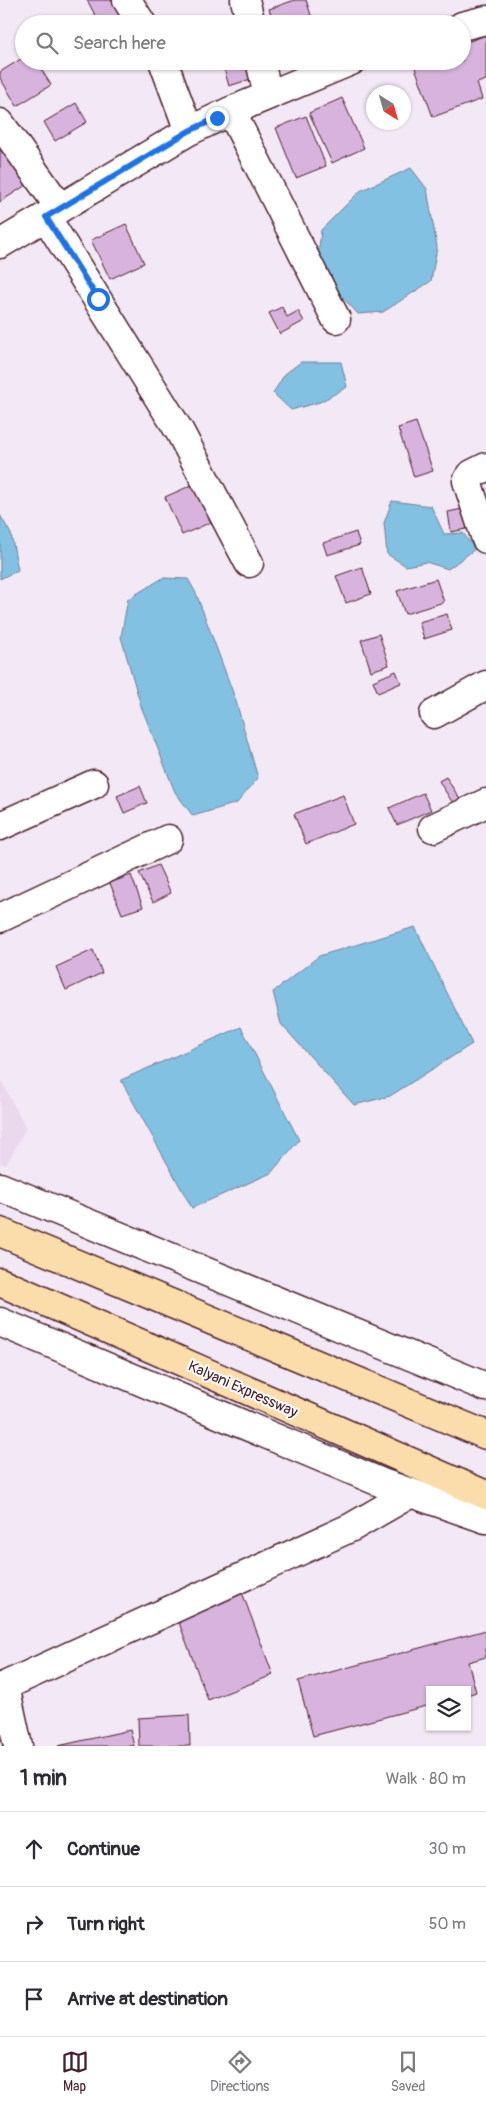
<!DOCTYPE html>
<html lang="en">
<head>
<meta charset="utf-8">
<style>
	body { margin:0; font-family:Pangolin,sans-serif; background:#f7f7f7; color:#2b2b33 }
	.controls { position:absolute; right:15px; bottom:15px; display:grid; overflow:hidden; border-radius:0px; box-shadow:0 1px 4px #0004 }
	.controls button { width:45px; height:45px; display:grid; place-items:center; padding:0; border:0; border-bottom:1px solid #e1e1e2; background:#fff; color:#2b2b33; font:25px sans-serif }
	.compass { position:absolute; left:366px; top:85px; width:45px; height:45px; border-radius:50%; background:#fff; box-shadow:0 1px 4px #0004; rotate:143deg }
	.stop { position:absolute; width:15px; height:15px; margin:-11px; border:4px solid #1a73e8; border-radius:50%; background:#fff }
	.stop.end { background:#1a73e8; border-color:#fff; box-shadow:0 1px 5px #0008 }
	.list { margin:0; padding:0; list-style:none }
	h2 { display:flex; justify-content:space-between; align-items:center; height:65px; margin:0; padding:0 20px; font-size:21px }
	h2 small { font-size:16px; font-weight:400; color:#7c7c81 }
	.list li { display:grid; grid-template-columns:32px 1fr auto; gap:15px; align-items:center; box-sizing:border-box; height:75px; padding:0 20px; border-top:1px solid #e1e1e2 }
	.list b { display:block; font-size:19px; white-space:nowrap }
	.list em { font-size:16px; font-style:normal; color:#7c7c81 }
	.icon { flex:none; width:28px; height:28px; fill:none; stroke:currentColor; stroke-width:2; stroke-linecap:round; stroke-linejoin:round }
	.map { position:relative; flex:none; width:486px; height:1746px; overflow:hidden }
	.search { position:absolute; background:#fff; box-shadow:0 1px 4px #0004; left:15px; right:15px; top:15px; height:55px; display:flex; align-items:center; gap:12px; box-sizing:border-box; padding:0 18px; border-radius:28px; color:#7c7c81; font-size:19px }
	.sheet { height:290px; background:#fff }
	nav { display:flex; justify-content:space-around; align-items:center; box-sizing:border-box; height:70px; border-top:1px solid #e1e1e2; background:#fff; font-size:14px; color:#7c7c81 }
	nav a { display:grid; justify-items:center; gap:2px }
	nav .on { color:#4a1f2b }
	.map>svg:first-child { display:block }
</style>
</head>
<body>
<div class="map">
<svg width="486" height="1746" viewBox="0 0 486 1746">
	<rect width="100%" height="100%" fill="#f3e8f5"/>
	<filter id="ink" filterUnits="userSpaceOnUse"><feTurbulence type="fractalNoise" baseFrequency=".02" numOctaves="2"/><feDisplacementMap in="SourceGraphic" scale="10" xChannelSelector="R" yChannelSelector="G"/><feConvolveMatrix kernelMatrix="1 2 1 2 8 2 1 2 1" color-interpolation-filters="sRGB"/></filter>
	<g filter="url(#ink)">
		<polygon fill="#ebd8ee" points="0,1078 26,1128 6,1165 0,1163"/>
		<g fill="#82c1e2" stroke="#6c8099">
			<polygon points="411,168 427,189 437,247 431,281 383,312 358,314 336,290 318,257 321,230 360,191"/>
			<polygon points="301,362 341,362 347,387 320,402 291,410 273,393 285,374"/>
			<polygon points="392,501 431,506 444,534 463,533 475,549 448,569 426,562 406,566 387,554 384,523"/>
			<polygon points="0,515 11,534 18,570 0,579"/>
			<polygon points="163,578 188,579 196,593 235,698 258,778 237,803 193,816 175,792 141,706 121,637 128,599"/>
			<polygon points="415,927 472,1044 390,1096 354,1105 281,1024 273,992 319,956"/>
			<polygon points="241,1027 299,1140 271,1173 192,1208 121,1080"/>
		</g>
		<g fill="#d8b3dd" stroke="#4a1f2b">
			<polygon points="87,0 111,0 120,16 106,24 100,24"/>
			<polygon points="295,0 306,0 314,24 274,24 269,9"/>
			<polygon points="486,35 486,80 477,83 482,99 433,117 413,62 462,61 462,44"/>
			<polygon points="24,57 24,61 36,61 51,85 17,106 0,78 0,72"/>
			<polygon points="249,61 257,77 229,86 224,69"/>
			<polygon points="287,61 311,61 289,68"/>
			<polygon points="342,98 364,148 332,163 309,113"/>
			<polygon points="76,103 87,122 55,141 44,122"/>
			<polygon points="306,116 326,166 296,178 276,128"/>
			<polygon points="0,127 34,180 0,202"/>
			<polygon points="126,224 144,263 110,279 91,240"/>
			<polygon points="282,307 287,317 298,311 304,321 280,334 269,313"/>
			<polygon points="416,422 433,471 414,477 398,428"/>
			<polygon points="201,481 218,519 182,535 165,497"/>
			<polygon points="467,508 471,528 451,532 448,512"/>
			<polygon points="356,532 360,545 327,555 323,543"/>
			<polygon points="362,567 371,594 346,603 336,576"/>
			<polygon points="436,579 444,602 405,614 397,591"/>
			<polygon points="447,614 452,630 424,639 419,622"/>
			<polygon points="379,634 389,665 371,671 361,640"/>
			<polygon points="396,671 401,683 378,693 373,681"/>
			<polygon points="446,777 461,801 454,805 439,781"/>
			<polygon points="140,786 147,803 124,813 117,796"/>
			<polygon points="423,793 431,810 397,825 389,808"/>
			<polygon points="343,795 354,824 306,844 294,814"/>
			<polygon points="158,865 171,893 153,902 139,873"/>
			<polygon points="131,875 143,907 122,914 110,883"/>
			<polygon points="93,950 102,973 66,990 56,967"/>
			<polygon points="240,1587 273,1675 208,1700 175,1612"/>
			<polygon points="486,1630 486,1657 468,1662 476,1692 467,1695 467,1690 430,1690 430,1705 313,1736 298,1681"/>
			<polygon points="189,1715 190,1746 139,1746 138,1718"/>
			<polygon points="130,1730 134,1746 58,1746"/>
		</g>
		<g fill="none" stroke-linecap="round" stroke-linejoin="round">
			<defs>
				<g id="street">
					<polyline points="127,0 142,24"/>
					<polyline points="245,0 251,24"/>
					<polyline points="163,61 189,131"/>
					<polyline points="260,61 268,95"/>
					<polyline points="231,111 336,319"/>
					<polyline points="0,123 60,208"/>
					<polyline points="46,217 180,432 249,563"/>
					<polyline points="486,467 472,474 467,481 486,539"/>
					<polyline points="434,714 486,685"/>
					<polyline points="0,826 94,784"/>
					<polyline points="433,828 486,803"/>
					<polyline points="0,918 168,839"/>
					<polyline points="5,1686 18,1746"/>
					<polyline points="0,1688 352,1527 411,1493"/>
				</g>
				<g id="secondary">
					<polyline points="462,26 486,20"/>
					<polyline points="0,244 189,131 231,111 351,61"/>
					<polyline points="0,1187 486,1387"/>
					<polyline points="0,1322 382,1483 486,1519"/>
				</g>
				<g id="highway">
					<polyline points="0,1232 486,1435"/>
					<polyline points="0,1282 486,1495"/>
				</g>
			</defs>
			<use href="#street" stroke="#4a1f2b" stroke-width="31"/>
			<use href="#secondary" stroke="#4a1f2b" stroke-width="31"/>
			<use href="#highway" stroke="#4a1f2b" stroke-width="31"/>
			<use href="#street" stroke="#fff" stroke-width="28"/>
			<use href="#secondary" stroke="#fff" stroke-width="28"/>
			<use href="#highway" stroke="#fbddab" stroke-width="28"/>
		</g>
	</g>
	<g fill="none" stroke-linecap="round" stroke-linejoin="round" filter="url(#ink)">
		<polyline stroke="#1a73e8" stroke-width="6" points="98,299 46,217 189,131 217,118"/>
	</g>
	<g text-anchor="middle" stroke-width="4" stroke-linejoin="round" paint-order="stroke">
		<g font-size="15" fill="#4a1f2b" stroke="#fff">
			<text transform="translate(243 1389) rotate(24)" y="5">Kalyani Expressway</text>
		</g>
	</g>
</svg>
<div class="controls">
<button><svg class="icon" aria-label="layers" viewBox="0 0 24 24"><path d="M12 4l9 5-9 5-9-5zM3 14l9 5 9-5"/></svg></button>
</div>
<svg class="compass" viewBox="-18 -18 36 36"><path d="M0-13l5 13h-10z" fill="#e53935"/><path d="M0 13l5-13h-10z" fill="#7c7c81"/></svg>
<div class="stop" style="left:98px;top:299px"></div>
<div class="stop end" style="left:217px;top:118px"></div>
<div class="search"><svg class="icon" aria-label="search" viewBox="0 0 24 24"><circle cx="10" cy="10" r="6"/><path d="M15 15l6 6"/></svg>Search here</div>
</div>
<section class="sheet">
<h2>1 min<small>Walk · 80 m</small></h2>
<ul class="list">
<li><svg class="icon" aria-label="ahead" viewBox="0 0 24 24"><path d="M12 20V5M6 11l6-6 6 6"/></svg><div><b>Continue</b></div><em>30 m</em></li>
<li><svg class="icon" aria-label="right" viewBox="0 0 24 24"><path d="M7 20v-9h11M14 6l5 5-5 5"/></svg><div><b>Turn right</b></div><em>50 m</em></li>
<li><svg class="icon" aria-label="arrive" viewBox="0 0 24 24"><path d="M6 21V4h12l-3 4 3 4H6"/></svg><div><b>Arrive at destination</b></div></li>
</ul>
</section>
<nav>
<a class="on"><svg class="icon" aria-label="map" viewBox="0 0 24 24"><path d="M3 6l6-2 6 2 6-2v14l-6 2-6-2-6 2zM9 4v14M15 6v14"/></svg>Map</a>
<a><svg class="icon" aria-label="directions" viewBox="0 0 24 24"><path d="M12 3l9 9-9 9-9-9zM9 14v-3h6M13 9l2 2-2 2"/></svg>Directions</a>
<a><svg class="icon" aria-label="saved" viewBox="0 0 24 24"><path d="M7 4h10v16l-5-4-5 4z"/></svg>Saved</a>
</nav>
</body>
</html>
